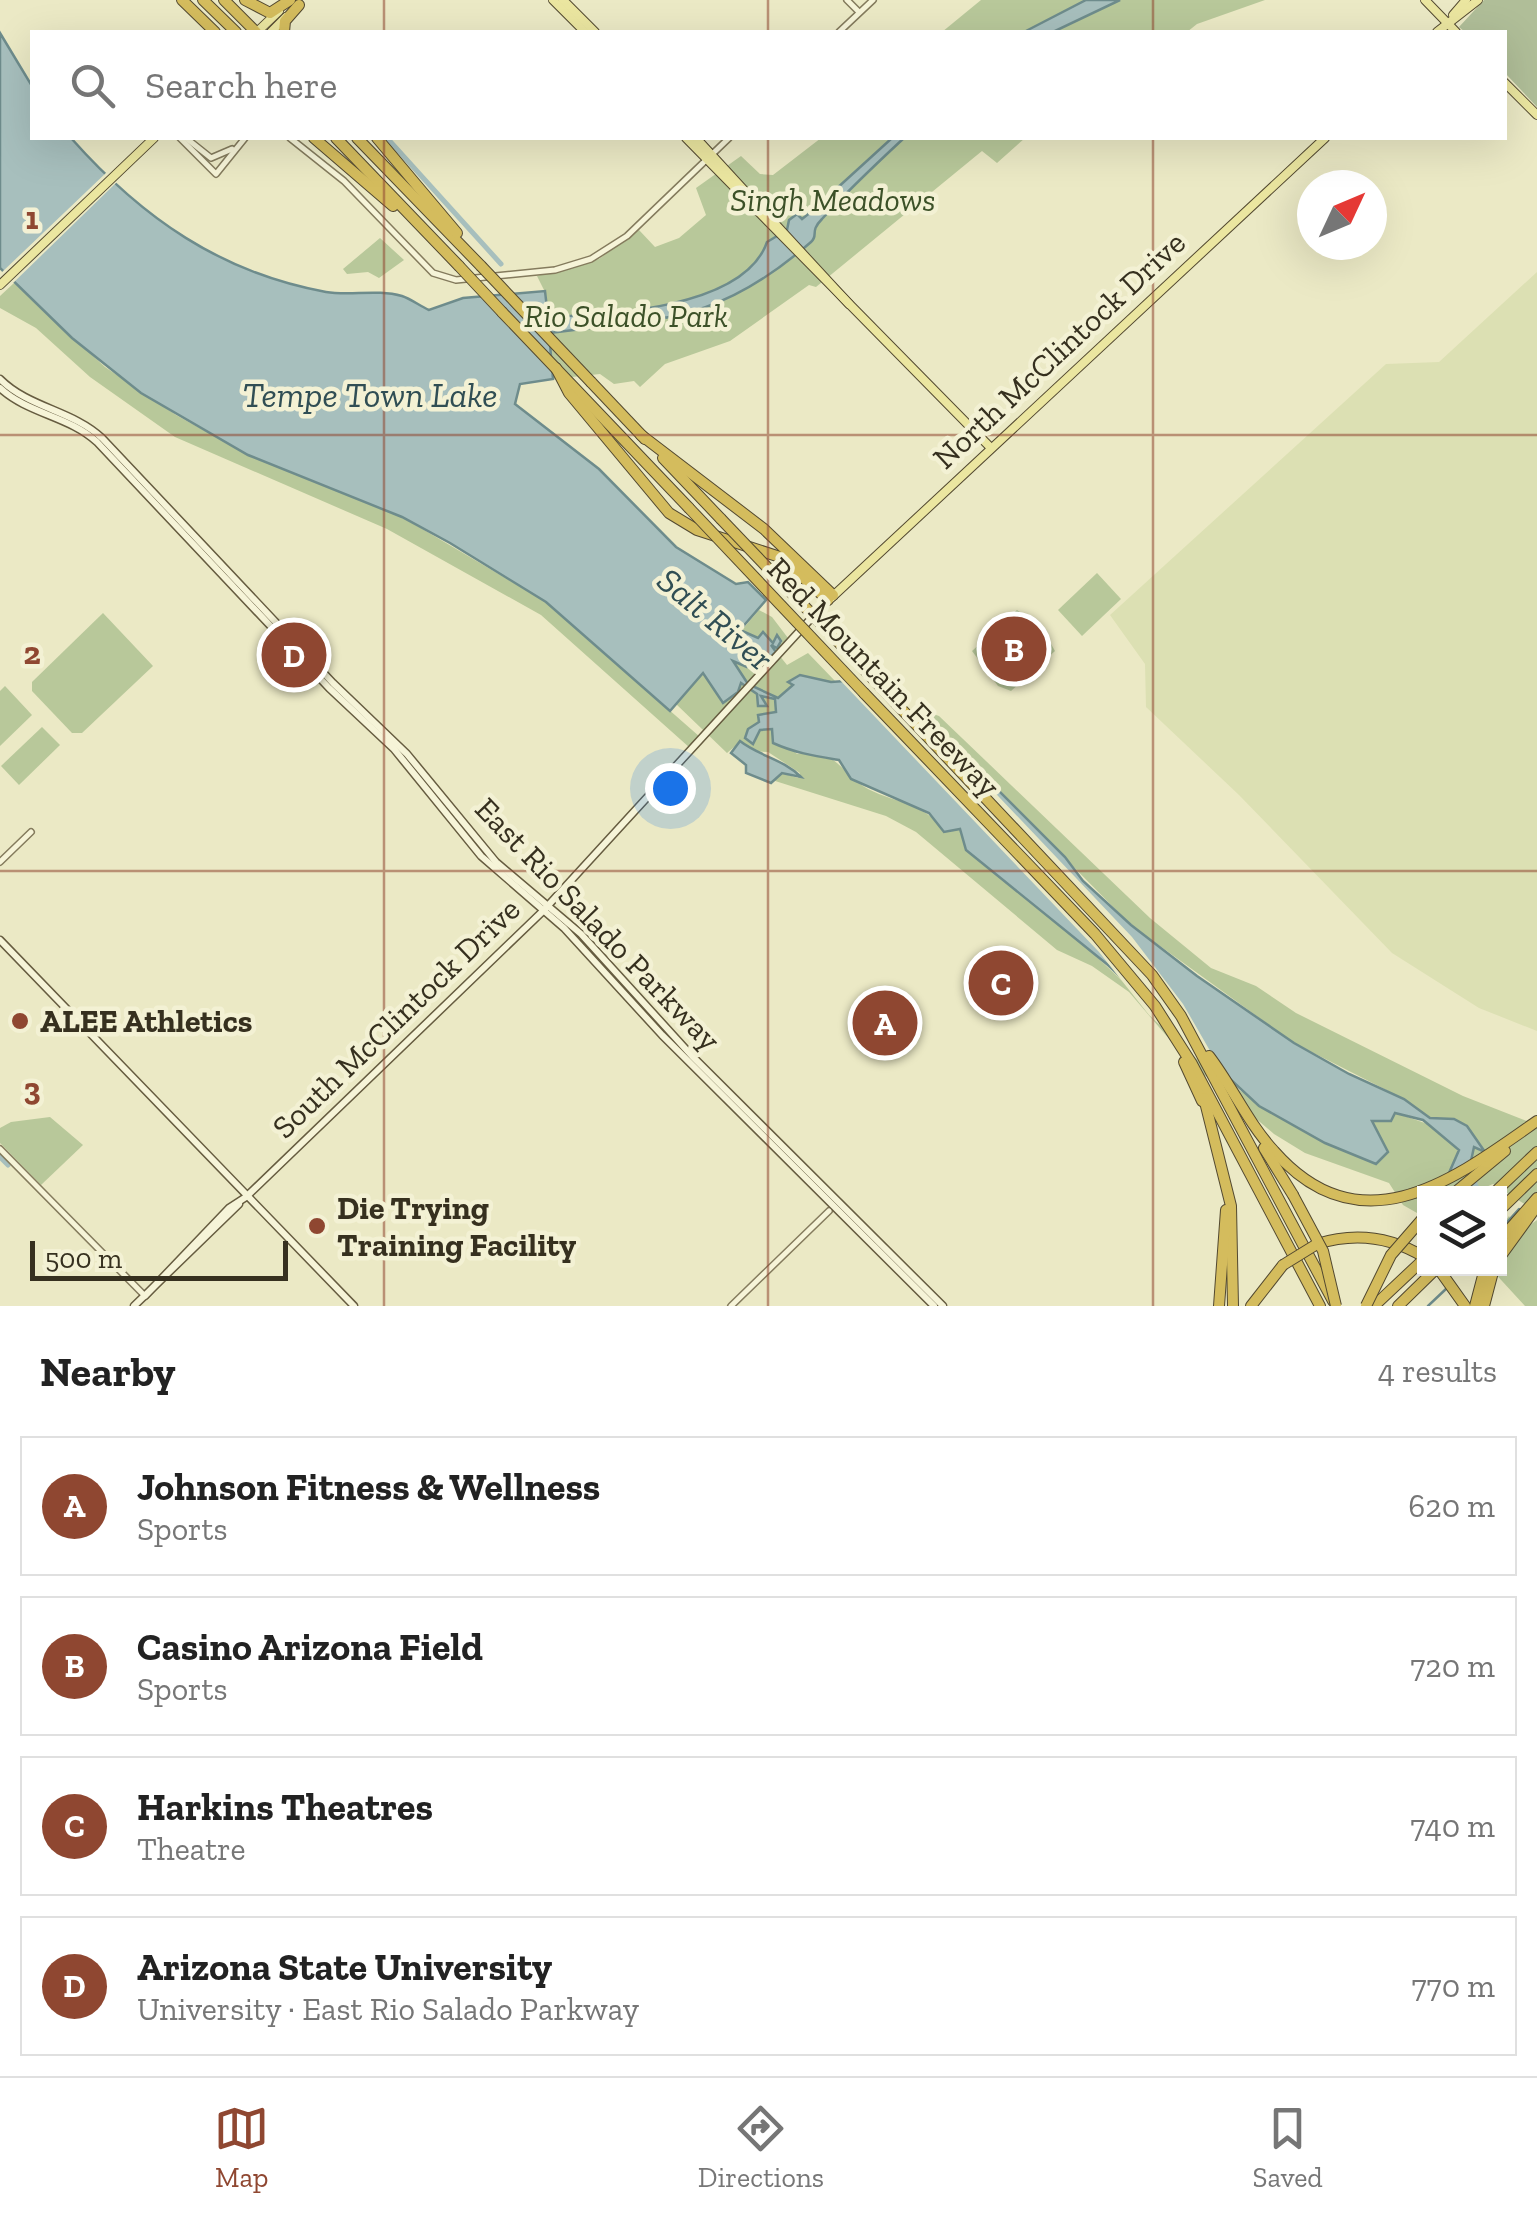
<!DOCTYPE html>
<html lang="en">
<head>
<meta charset="utf-8">
<style>
	body { margin:0; font-family:"Zilla Slab",serif; background:#f6f6f6; color:#222 }
	.controls { position:absolute; right:30px; bottom:30px; display:grid; overflow:hidden; border-radius:0px; box-shadow:0 10px 40px #0002 }
	.controls button { width:90px; height:90px; display:grid; place-items:center; padding:0; border:0; border-bottom:2px solid #e0e0e0; background:#fff; color:#222; font:50px sans-serif }
	.compass { position:absolute; left:1297px; top:170px; width:90px; height:90px; border-radius:50%; background:#fff; box-shadow:0 10px 40px #0002; rotate:46deg }
	.scale { position:absolute; left:30px; bottom:25px; width:258px; box-sizing:border-box; padding-left:10px; border:5px solid #36301f; border-top:0; font-size:28px; line-height:35px; white-space:nowrap; color:#36301f; -webkit-text-stroke:8px #f3f1d4; paint-order:stroke }
	.you { position:absolute; left:670px; top:788px; width:35px; height:35px; margin:-25px; border:8px solid #fff; border-radius:50%; background:#1a73e8; box-shadow:0 0 0 15px #1a73e833 }
	.badge { display:grid; place-items:center; width:65px; height:65px; border-radius:50%; background:#8f4731; color:#fff; font-size:32px; font-weight:700 }
	.pin { position:absolute; translate:-50% -50%; border:5px solid #fff; box-shadow:0 2px 10px #0006 }
	.list { margin:0; padding:0; list-style:none }
	h2 { display:flex; justify-content:space-between; align-items:center; height:130px; margin:0; padding:0 40px; font-size:42px }
	h2 small { font-size:32px; font-weight:400; color:#767676 }
	.list li { display:grid; grid-template-columns:65px 1fr auto; gap:30px; align-items:center; box-sizing:border-box; height:140px; margin:0 20px 20px; padding:0 20px; border:2px solid #e0e0e0; border-radius:0px }
	.list b { display:block; font-size:38px; white-space:nowrap }
	.list p { margin:0; font-size:32px; white-space:nowrap; color:#767676 }
	.list em { font-size:32px; font-style:normal; color:#767676 }
	.icon { flex:none; width:55px; height:55px; fill:none; stroke:currentColor; stroke-width:2; stroke-linecap:round; stroke-linejoin:round }
	.map { position:relative; flex:none; width:1537px; height:1306px; overflow:hidden }
	.search { position:absolute; background:#fff; box-shadow:0 10px 40px #0002; left:30px; right:30px; top:30px; height:110px; display:flex; align-items:center; gap:25px; box-sizing:border-box; padding:0 35px; border-radius:0px; color:#767676; font-size:38px }
	.sheet { height:770px; background:#fff }
	nav { display:flex; justify-content:space-around; align-items:center; box-sizing:border-box; height:140px; border-top:2px solid #e0e0e0; background:#fff; font-size:28px; color:#767676 }
	nav a { display:grid; justify-items:center; gap:5px }
	nav .on { color:#8f4731 }
	.map>svg:first-child { display:block }
</style>
</head>
<body>
<div class="map">
<svg width="1537" height="1306" viewBox="0 0 1537 1306">
	<rect width="100%" height="100%" fill="#ebe9c5"/>
	<polygon fill="#dce0b3" points="1537,272 1537,1031 1479,1008 1392,953 1239,795 1146,707 1145,664 1110,615 1386,364 1439,362"/>
	<g fill="#b8c89a">
		<polygon points="981,0 1265,0 1197,24 1187,32 942,32"/>
		<polygon points="821,138 1025,138 997,163 982,151 816,287 809,285 730,341 665,364 640,387 634,381 614,384 600,374 553,379 546,294 537,276 599,259 639,230 655,247 679,238 706,215 696,188 741,156 760,174 773,175"/>
		<polygon points="380,238 404,260 379,278 368,272 347,274 343,269"/>
		<polygon points="14,283 105,367 176,415 248,455 402,517 546,602 700,737 690,748 541,615 387,529 175,437 90,377 36,328 0,308 0,296"/>
		<polygon points="1097,573 1121,599 1082,636 1058,610"/>
		<polygon points="759,610 772,617 788,638 779,655 787,665 808,653 836,682 793,685 778,698 748,684 733,660 744,667 755,652 768,659 771,645 782,643 779,637 773,643 741,631"/>
		<polygon points="1017,610 1042,628 1055,651 1011,691 998,686 972,651 995,630 992,625 996,621 1000,625"/>
		<polygon points="103,613 153,666 82,733 72,733 32,691 32,682"/>
		<path d="M 704,672 L 721,702 L 738,692 L 741,683 L 757,694 L 759,706 L 765,703 L 761,696 L 776,699 L 776,712 L 758,715 L 759,722 L 748,729 L 746,738 L 753,744 L 760,730 L 772,729 L 797,754 C 837,748 839,771 863,786 C 892,804 924,800 944,832 L 960,829 L 1239,1090 L 1325,1143 L 1375,1164 L 1388,1151 L 1372,1121 L 1391,1121 L 1395,1113 C 1418,1121 1454,1128 1459,1156 L 1473,1152 L 1473,1147 L 1483,1152 L 1466,1126 L 1455,1119 L 1430,1118 L 1404,1099 L 1294,1043 L 1131,925 L 930,722 L 902,703 L 939,716 L 1150,918 L 1211,968 L 1256,986 L 1296,1013 L 1463,1096 L 1537,1125 L 1537,1212 L 1493,1184 L 1472,1193 L 1424,1194 L 1424,1211 L 1417,1213 L 1403,1205 L 1389,1183 L 1305,1153 L 1274,1134 L 1188,1061 L 1129,992 L 1092,966 L 1057,950 L 916,832 L 886,816 L 772,780 L 782,773 L 798,778 L 800,773 L 768,752 L 752,751 L 740,742 L 727,753 L 676,704 Z"/>
		<polygon points="5,686 32,715 0,746 0,691"/>
		<polygon points="42,727 60,745 19,785 1,766"/>
		<polygon points="50,1117 83,1145 41,1185 0,1143 0,1128 11,1122"/>
		<path d="M 1522,1209 L 1530,1225 L 1537,1220 L 1537,1306 L 1525,1306 L 1491,1269 L 1500,1268 C 1500,1249 1497,1231 1509,1216 L 1511,1220 Z"/>
	</g>
	<polygon fill="#b0be98" points="1484,0 1537,0 1537,107 1505,73 1504,32 1465,32 1459,27"/>
	<g fill="#a7bfbd" stroke="#6e8c8c" stroke-width="2.5">
		<polygon points="1086,0 1120,0 1053,32 1024,32"/>
		<path d="M 0,33 L 32,86 L 32,138 L 71,138 C 142,218 221,273 326,292 C 350,296 377,289 402,296 C 411,299 420,306 429,310 L 463,298 L 545,291 L 548,317 C 605,315 744,309 767,242 L 787,230 L 789,220 L 797,214 L 802,219 L 812,211 L 892,138 L 904,138 C 876,164 848,190 822,219 C 809,232 819,235 811,242 C 718,323 666,318 549,333 L 553,379 L 520,384 L 515,404 L 599,469 L 676,547 L 736,584 L 748,582 L 766,600 L 740,630 L 758,638 L 763,632 L 773,643 L 777,635 L 781,641 L 777,648 L 771,645 L 776,652 L 768,659 L 754,653 L 754,663 L 747,667 L 733,661 L 748,684 L 778,698 L 793,685 L 788,682 L 800,675 L 831,682 L 859,680 L 902,703 L 930,722 L 1065,857 L 1083,881 L 1131,925 L 1197,976 L 1294,1043 L 1349,1074 L 1404,1099 L 1430,1118 L 1454,1119 L 1467,1126 L 1485,1152 L 1474,1147 L 1471,1161 L 1449,1173 L 1459,1150 L 1423,1120 L 1395,1113 L 1391,1121 L 1372,1121 L 1388,1152 L 1376,1164 L 1325,1143 L 1259,1106 L 1108,965 L 966,850 L 960,829 L 944,832 L 929,813 L 851,779 L 839,760 C 815,756 795,753 773,743 L 772,729 L 760,730 L 753,744 L 745,738 L 748,729 L 759,722 L 758,715 L 776,712 L 775,699 L 761,696 L 767,706 L 758,706 L 757,694 L 741,683 L 738,692 L 723,703 L 703,673 L 670,711 L 546,602 L 450,543 L 402,517 L 248,455 L 141,393 L 72,338 L 0,268 Z"/>
		<path d="M 740,741 C 759,756 783,759 801,777 L 782,773 L 771,783 L 746,773 L 746,765 L 731,753 Z"/>
	</g>
	<g fill="#ebe9c5">
		<polygon points="108,171 118,181 10,286 0,274"/>
		<polygon points="860,676 905,698 1132,937 1183,1004 1235,1094 1149,1015 1099,952 837,677"/>
	</g>
	<g fill="none" stroke-linecap="round" stroke-linejoin="round">
		<g stroke="#6e8c8c" stroke-width="2.5">
			<polyline points="1500,1230 1519,1209"/>
			<polyline points="1459,1274 1465,1268"/>
			<polyline points="1428,1306 1447,1288"/>
		</g>
		<g stroke="#a7bfbd" stroke-width="5">
			<polyline points="387,138 501,264"/>
			<polyline points="0,1157 8,1165"/>
		</g>
		<polyline stroke="#a7bfbd" stroke-width="6" points="1471,1176 1479,1194"/>
		<defs>
			<g id="tertiary">
				<polyline points="847,0 859,12"/>
				<polyline points="839,32 873,0"/>
				<polyline points="180,138 216,174 245,138"/>
				<polyline points="186,138 211,158 232,149"/>
				<polyline points="290,138 344,181 433,273 456,280 555,270 591,259 627,236 729,138"/>
				<polyline points="0,862 31,832"/>
				<polyline points="0,1149 145,1296"/>
				<polyline points="731,1306 829,1211"/>
			</g>
			<g id="secondary">
				<path d="M 0,379 C 29,408 72,410 102,438 L 333,683 L 407,754 L 496,862 L 581,934 L 692,1056 L 943,1306"/>
				<path d="M 0,388 C 28,414 69,416 97,442 L 329,688 L 394,749 L 481,856 L 564,928 L 662,1035 L 934,1306"/>
				<polyline points="0,940 354,1306"/>
				<polyline points="145,1296 229,1208 246,1197 543,911 828,600"/>
				<polyline points="134,1306 239,1204"/>
			</g>
			<g id="primary">
				<polyline points="553,0 585,32"/>
				<polyline points="563,0 595,32"/>
				<polyline points="1425,0 1456,32"/>
				<polyline points="1453,15 1466,0"/>
				<polyline points="257,32 279,11"/>
				<polyline points="271,32 286,17"/>
				<polyline points="1437,32 1478,0"/>
				<polyline points="1504,82 1537,115"/>
				<polyline points="686,138 990,447"/>
				<polyline points="696,138 849,304"/>
				<polyline points="0,285 154,138"/>
				<polyline points="831,598 1325,138"/>
			</g>
			<g id="motorway">
				<polyline points="182,0 215,32"/>
				<polyline points="203,0 236,32"/>
				<polyline points="224,0 256,32"/>
				<polyline points="245,0 270,13 290,0"/>
				<polyline points="284,32 285,21 299,5"/>
				<polyline points="314,138 393,206"/>
				<polyline points="336,138 459,266"/>
				<polyline points="357,138 481,266"/>
				<polyline points="377,138 457,233"/>
				<polyline points="502,312 689,508"/>
				<polyline points="556,368 569,393 669,513 697,530 780,557 828,600"/>
				<polyline points="591,382 645,439"/>
				<polyline points="641,435 764,529 833,595"/>
				<polyline points="663,458 721,519"/>
				<polyline points="828,631 1152,975 1181,1016 1333,1301"/>
				<polyline points="864,693 1095,934 1155,1006 1192,1064 1320,1306"/>
				<path d="M 1209,1056 C 1232,1086 1248,1123 1274,1151 C 1362,1251 1456,1178 1537,1121"/>
				<polyline points="1184,1062 1202,1101"/>
				<polyline points="1204,1098 1231,1206 1233,1306"/>
				<polyline points="1264,1148 1293,1195"/>
				<polyline points="1453,1194 1505,1151"/>
				<polyline points="1493,1194 1537,1152"/>
				<polyline points="1500,1210 1537,1174"/>
				<polyline points="1500,1240 1537,1198"/>
				<path d="M 1317,1244 C 1355,1232 1391,1237 1424,1257"/>
				<polyline points="1500,1257 1537,1206"/>
				<polyline points="1438,1268 1465,1306"/>
				<polyline points="1219,1306 1226,1210"/>
				<polyline points="1251,1306 1283,1265"/>
				<polyline points="1374,1306 1424,1259"/>
				<polyline points="1398,1306 1437,1268"/>
				<polyline points="1475,1306 1485,1268"/>
				<polyline points="1484,1306 1494,1268"/>
			</g>
		</defs>
		<use href="#tertiary" stroke="#847b5d" stroke-width="8"/>
		<use href="#secondary" stroke="#665c40" stroke-width="9"/>
		<use href="#primary" stroke="#534930" stroke-width="10"/>
		<use href="#motorway" stroke="#534930" stroke-width="12"/>
		<use href="#tertiary" stroke="#f6f4d8" stroke-width="5"/>
		<use href="#secondary" stroke="#f6f4d8" stroke-width="6"/>
		<use href="#primary" stroke="#ebe6a0" stroke-width="8"/>
		<use href="#motorway" stroke="#d4bc5d" stroke-width="10"/>
		<defs>
			<g id="motorway-bridge">
				<polyline points="459,266 502,312"/>
				<polyline points="481,266 591,382"/>
				<polyline points="689,508 864,693"/>
				<polyline points="721,519 828,631"/>
				<polyline points="1293,1195 1323,1251 1336,1306"/>
				<polyline points="1283,1265 1317,1244"/>
				<polyline points="1366,1306 1391,1255 1424,1217"/>
			</g>
		</defs>
		<use href="#motorway-bridge" stroke="#534930" stroke-width="12" stroke-linecap="butt"/>
		<use href="#motorway-bridge" stroke="#d4bc5d" stroke-width="10"/>
	</g>
	<path fill="none" stroke="#8f4731" stroke-width="2.5" stroke-opacity="0.55" d="M 384,0 L 384,32M 768,0 L 768,32M 1153,0 L 1153,32M 384,138 L 384,1306M 768,138 L 768,1306M 1153,138 L 1153,1306M 0,435 L 1537,435M 0,871 L 1537,871"/>
	<g fill="#8f4731" stroke="#f3f1d4" stroke-width="4">
		<circle cx="20" cy="1021" r="10"/>
		<circle cx="317" cy="1226" r="10"/>
	</g>
	<g text-anchor="middle" stroke-width="9" stroke-linejoin="round" paint-order="stroke">
		<g font-size="32" font-style="italic" fill="#3c5128" stroke="#f3f1d4">
			<text x="833" y="211">Singh Meadows</text>
			<text x="626" y="327">Rio Salado Park</text>
		</g>
		<g font-size="32" fill="#36301f" stroke="#f3f1d4">
			<text transform="translate(1059 350) rotate(-43)" y="11">North McClintock Drive</text>
			<text transform="translate(884 677) rotate(46)" y="11">Red Mountain Freeway</text>
			<text transform="translate(598 924) rotate(46)" y="11">East Rio Salado Parkway</text>
			<text transform="translate(396 1018) rotate(-44)" y="11">South McClintock Drive</text>
		</g>
		<g font-size="32" font-weight="bold" fill="#36301f" stroke="#f3f1d4" text-anchor="start">
			<text x="40" y="1032">ALEE Athletics</text>
			<text x="337" y="1219">Die Trying<tspan x="337" dy="37">Training Facility</tspan></text>
		</g>
		<g font-size="35" font-style="italic" fill="#304e54" stroke="#f3f1d4">
			<text x="370" y="407">Tempe Town Lake</text>
			<text transform="translate(715 619) rotate(40)" y="12">Salt River</text>
		</g>
	</g>
	<g font-size="32" text-anchor="middle" font-weight="bold" fill="#8f4731" stroke="#f3f1d4" stroke-width="9" stroke-linejoin="round" paint-order="stroke">
		<text x="32" y="229">1</text>
		<text x="32" y="664">2</text>
		<text x="32" y="1100">3</text>
	</g>
</svg>
<div class="controls">
<button><svg class="icon" aria-label="layers" viewBox="0 0 24 24"><path d="M12 4l9 5-9 5-9-5zM3 14l9 5 9-5"/></svg></button>
</div>
<svg class="compass" viewBox="-18 -18 36 36"><path d="M0-13l5 13h-10z" fill="#e53935"/><path d="M0 13l5-13h-10z" fill="#767676"/></svg>
<div class="scale">500 m</div>
<div class="you"></div>
<div class="pin badge" style="left:885px;top:1023px">A</div>
<div class="pin badge" style="left:1014px;top:649px">B</div>
<div class="pin badge" style="left:1001px;top:983px">C</div>
<div class="pin badge" style="left:294px;top:655px">D</div>
<div class="search"><svg class="icon" aria-label="search" viewBox="0 0 24 24"><circle cx="10" cy="10" r="6"/><path d="M15 15l6 6"/></svg>Search here</div>
</div>
<section class="sheet">
<h2>Nearby<small>4 results</small></h2>
<ul class="list">
<li><span class="badge">A</span><div><b>Johnson Fitness &amp; Wellness</b><p>Sports</p></div><em>620 m</em></li>
<li><span class="badge">B</span><div><b>Casino Arizona Field</b><p>Sports</p></div><em>720 m</em></li>
<li><span class="badge">C</span><div><b>Harkins Theatres</b><p>Theatre</p></div><em>740 m</em></li>
<li><span class="badge">D</span><div><b>Arizona State University</b><p>University · East Rio Salado Parkway</p></div><em>770 m</em></li>
</ul>
</section>
<nav>
<a class="on"><svg class="icon" aria-label="map" viewBox="0 0 24 24"><path d="M3 6l6-2 6 2 6-2v14l-6 2-6-2-6 2zM9 4v14M15 6v14"/></svg>Map</a>
<a><svg class="icon" aria-label="directions" viewBox="0 0 24 24"><path d="M12 3l9 9-9 9-9-9zM9 14v-3h6M13 9l2 2-2 2"/></svg>Directions</a>
<a><svg class="icon" aria-label="saved" viewBox="0 0 24 24"><path d="M7 4h10v16l-5-4-5 4z"/></svg>Saved</a>
</nav>
</body>
</html>
